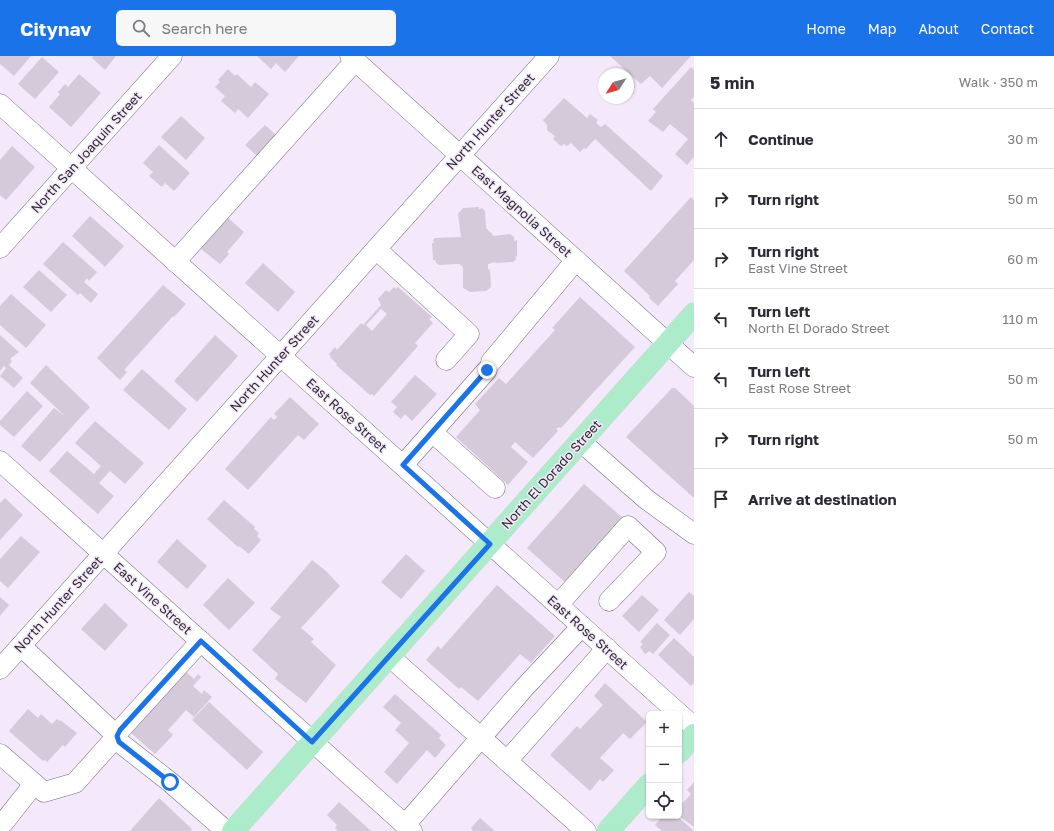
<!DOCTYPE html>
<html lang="en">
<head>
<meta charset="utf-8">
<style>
	body { margin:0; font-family:"Golos Text",sans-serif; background:#f7f7f7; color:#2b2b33 }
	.controls { position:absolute; right:12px; bottom:12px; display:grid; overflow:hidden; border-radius:6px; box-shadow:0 1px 3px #0004 }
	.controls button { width:36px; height:36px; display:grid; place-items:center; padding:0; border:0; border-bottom:1px solid #e1e1e2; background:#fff; color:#2b2b33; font:20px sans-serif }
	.compass { position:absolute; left:598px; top:12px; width:36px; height:36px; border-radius:50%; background:#fff; box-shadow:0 1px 3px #0004; rotate:234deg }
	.stop { position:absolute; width:12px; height:12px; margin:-9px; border:3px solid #1a73e8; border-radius:50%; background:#fff }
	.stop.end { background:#1a73e8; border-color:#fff; box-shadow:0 1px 4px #0008 }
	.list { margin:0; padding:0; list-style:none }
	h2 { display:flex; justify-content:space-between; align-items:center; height:52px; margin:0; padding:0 16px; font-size:17px }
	h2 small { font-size:13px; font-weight:400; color:#7c7c81 }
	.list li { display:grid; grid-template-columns:26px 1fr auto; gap:12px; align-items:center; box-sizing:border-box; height:60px; padding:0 16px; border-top:1px solid #e1e1e2 }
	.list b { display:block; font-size:15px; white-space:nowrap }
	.list p { margin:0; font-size:13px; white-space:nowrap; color:#7c7c81 }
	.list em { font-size:13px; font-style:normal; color:#7c7c81 }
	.icon { flex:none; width:22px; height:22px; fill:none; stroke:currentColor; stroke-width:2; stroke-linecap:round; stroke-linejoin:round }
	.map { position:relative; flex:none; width:694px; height:775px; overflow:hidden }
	header { display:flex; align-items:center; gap:24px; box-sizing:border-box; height:56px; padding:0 20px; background:#1a73e8; color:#fff }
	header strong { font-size:19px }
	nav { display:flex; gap:22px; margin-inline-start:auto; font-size:14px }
	.search { width:280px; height:36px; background:#f7f7f7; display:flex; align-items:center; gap:10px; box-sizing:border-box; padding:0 14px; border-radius:6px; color:#7c7c81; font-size:15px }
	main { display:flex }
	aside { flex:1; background:#fff }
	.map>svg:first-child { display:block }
</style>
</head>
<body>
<header>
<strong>Citynav</strong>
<div class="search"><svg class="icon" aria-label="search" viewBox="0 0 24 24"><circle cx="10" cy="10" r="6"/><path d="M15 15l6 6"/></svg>Search here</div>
<nav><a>Home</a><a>Map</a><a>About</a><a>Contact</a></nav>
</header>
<main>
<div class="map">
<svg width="694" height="775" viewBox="0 0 694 775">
	<rect width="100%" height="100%" fill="#f4e9fa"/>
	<g fill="#d4cada" fill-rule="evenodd">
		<polygon points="0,0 31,0 14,20 0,8"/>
		<polygon points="93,0 116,0 105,14 92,2"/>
		<polygon points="257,0 299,0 285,16 276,7 271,13"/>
		<polygon points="610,0 691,0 662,32 650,20 641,28"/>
		<polygon points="42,1 59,16 35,43 18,28"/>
		<polygon points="691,11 694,14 694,41 691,44 694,47 694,101 687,109 675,98 688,83 670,68 663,76 648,65 656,56 653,53"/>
		<polygon points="228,13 235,20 237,18 251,31 255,26 269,38 248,62 238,53 235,57 221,45 225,40 215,31 220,26 218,24"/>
		<polygon points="79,18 101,37 71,71 49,51 60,38 58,36 65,28 68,31"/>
		<polygon points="564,42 587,62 590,58 598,64 596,67 601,71 605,68 663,120 651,135 595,83 586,93 584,92 580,96 571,87 567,90 564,88 561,90 553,83 555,80 547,74 547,69 543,64"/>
		<polygon points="181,60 205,82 186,104 161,81"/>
		<polygon points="265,69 277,80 257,100 245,89"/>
		<polygon points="159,89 190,117 174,135 165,127 162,131 149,120 153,116 143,107"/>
		<polygon points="12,90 35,111 6,144 0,139 0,104"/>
		<polygon points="691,141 694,144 694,204 675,225 678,228 658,250 649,242 650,240 624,215"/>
		<polygon points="479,151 479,153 482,152 485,155 486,172 494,180 510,178 514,181 514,185 517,184 517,201 515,200 516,203 513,206 495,207 495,206 488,208 488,214 490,213 491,231 486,235 470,236 463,232 463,211 459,208 439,209 436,207 435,204 433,204 432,187 434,187 433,184 435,182 461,181 458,158 463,152"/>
		<polygon points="90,160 124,190 105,211 72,180"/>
		<polygon points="228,162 244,176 227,196 229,198 220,208 201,193"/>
		<polygon points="63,186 97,216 89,225 87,222 84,226 98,238 91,247 80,237 78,239 43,208"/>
		<polygon points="263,207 295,236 278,256 245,227"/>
		<polygon points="39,214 67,239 51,256 23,231"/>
		<polygon points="163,229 186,248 174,261 173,260 124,314 127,316 120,324 97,302"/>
		<path d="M 394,231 L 396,233 L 398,231 L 432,261 L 429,263 L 433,267 L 415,287 L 418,290 L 374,340 L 372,338 L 370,339 L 336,309 L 337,308 L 330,301 L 331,300 L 329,298 L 335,291 L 337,294 L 361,267 L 363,269 L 381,249 L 378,243 L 386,234 L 389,236 ZM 381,253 L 387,258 L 372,275 L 366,269 Z"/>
		<polygon points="11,238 46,269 26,292 0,269 0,250"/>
		<polygon points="580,241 635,291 561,372 559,371 556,373 558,375 533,402 515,386 511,391 528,406 508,429 456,381 480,354 475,348 499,322 506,328 555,274 552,272"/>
		<polygon points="0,279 19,296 10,303 12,305 9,309 23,322 14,332 0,320 6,312 4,310 0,315"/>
		<polygon points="215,279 238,300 197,346 174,325"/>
		<polygon points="46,309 90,351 40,406 21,390 54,352 66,361 30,327"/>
		<polygon points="142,313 187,353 169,374 123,334"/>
		<polygon points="415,319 437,338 412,365 405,358 401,363 393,356 397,351 391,346"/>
		<polygon points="672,332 675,332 694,350 694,442 626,381"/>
		<polygon points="27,335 43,350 14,381 0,369 0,365"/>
		<polygon points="290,341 319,368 304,384 298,379 248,434 225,413 271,361 274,364 277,361 274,358"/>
		<polygon points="95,365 144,407 125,428 110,415 99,427 114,440 98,458 49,415 67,395 94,418 101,410 75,387"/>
		<polygon points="584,428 624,463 567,528 527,492"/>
		<polygon points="5,442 23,459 0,484 0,447"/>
		<polygon points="224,444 255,471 254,473 259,477 257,480 261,484 249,498 239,490 238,491 207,463"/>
		<polygon points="21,480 40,496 8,532 0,525 0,503"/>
		<polygon points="177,483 207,510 187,533 157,506"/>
		<polygon points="406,498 425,515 401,543 381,526"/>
		<polygon points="312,504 326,515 340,530 301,572 314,583 311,586 336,609 306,647 275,623 278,618 252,594 281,561 270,553"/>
		<polygon points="228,522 255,547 229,574 203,549"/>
		<polygon points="497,529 555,580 531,607 520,598 478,645 461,631 459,633 426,604 438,590 441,593"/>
		<polygon points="689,536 694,540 694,563 680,579 664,564"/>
		<polygon points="642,539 659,554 639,576 622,560"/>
		<polygon points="0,541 9,549 0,560"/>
		<polygon points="105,547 128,569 105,595 81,573"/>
		<polygon points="657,567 670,579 653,598 650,595 645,598 640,591 643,588 640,586"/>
		<polygon points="674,582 694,601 694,627 691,630 658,599"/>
		<polygon points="186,616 194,623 198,618 201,621 193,630 202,638 204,634 212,641 194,661 186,654 168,674 173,679 155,698 131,677"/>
		<polygon points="605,627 647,666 630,683 623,677 600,702 614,714 603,726 600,723 590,735 550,699 577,670 580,673 603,649 594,640"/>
		<polygon points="395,638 441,679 439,682 446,689 435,702 427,694 397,728 384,716 409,687 395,674 401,667 383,651"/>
		<polygon points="209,646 263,696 247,714 192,664"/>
		<polygon points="28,653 38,662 41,658 52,668 57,663 59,665 60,664 77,677 65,691 63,689 47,706 45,704 43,705 9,675"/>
		<polygon points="694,726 694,771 679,760 679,751 691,738 687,734"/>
		<polygon points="159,742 192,773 190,775 130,775"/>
		<polygon points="339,746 371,775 338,775 335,772 337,769 327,759"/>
		<polygon points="663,760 677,760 694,775 662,775 655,769"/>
		<polygon points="480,762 495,775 473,775 471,772"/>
	</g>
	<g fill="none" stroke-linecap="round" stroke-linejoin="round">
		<defs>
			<g id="minor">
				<polyline points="350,0 694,311"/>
				<polyline points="0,48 694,671"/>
				<polyline points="0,192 172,0"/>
				<polyline points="376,193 469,278 446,304"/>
				<polyline points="175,206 355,5"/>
				<polyline points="491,306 576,204"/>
				<polyline points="432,376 495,432"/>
				<polyline points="580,385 646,443 694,478"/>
				<polyline points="0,405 412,775"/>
				<polyline points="403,409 487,314"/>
				<polyline points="558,549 628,470 656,496 609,545"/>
				<polyline points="21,590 117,680 119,686 170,726 226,775"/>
				<polyline points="389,600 507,705"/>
				<polyline points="0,613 549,0"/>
				<polyline points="0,698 44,736 75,727 117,680 120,674 201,585"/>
				<polyline points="4,766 34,728"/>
				<polyline points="405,769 524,632 582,570"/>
				<polyline points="586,775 507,705 607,592"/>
			</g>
			<g id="major">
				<polyline points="679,696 694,679"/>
				<polyline points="233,775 694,258"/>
				<polyline points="608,775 649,729"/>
			</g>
		</defs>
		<use href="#minor" stroke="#766c7b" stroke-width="21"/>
		<use href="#major" stroke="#d6d5d6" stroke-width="23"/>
		<use href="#minor" stroke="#fff" stroke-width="20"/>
		<use href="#major" stroke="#adeccb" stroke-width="22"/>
	</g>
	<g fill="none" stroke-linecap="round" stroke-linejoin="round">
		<polyline stroke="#1a73e8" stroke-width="5" points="170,726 119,686 117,680 120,674 201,585 312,686 490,488 403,409 487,314"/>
	</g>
	<g text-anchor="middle" stroke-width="3" stroke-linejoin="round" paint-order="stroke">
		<g font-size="13" fill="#302c32" stroke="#f4e9fa">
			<text transform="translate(490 65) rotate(-48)" y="5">North Hunter Street</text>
			<text transform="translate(86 96) rotate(-48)" y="5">North San Joaquin Street</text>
			<text transform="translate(522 155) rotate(42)" y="5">East Magnolia Street</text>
			<text transform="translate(274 307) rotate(-48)" y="5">North Hunter Street</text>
			<text transform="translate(347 359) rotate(42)" y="5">East Rose Street</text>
			<text transform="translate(551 418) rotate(-48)" y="5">North El Dorado Street</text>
			<text transform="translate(153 542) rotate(42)" y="5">East Vine Street</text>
			<text transform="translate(58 548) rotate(-48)" y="5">North Hunter Street</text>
			<text transform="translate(588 576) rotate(42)" y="5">East Rose Street</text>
		</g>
	</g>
</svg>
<div class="controls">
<button>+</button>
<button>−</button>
<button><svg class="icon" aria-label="locate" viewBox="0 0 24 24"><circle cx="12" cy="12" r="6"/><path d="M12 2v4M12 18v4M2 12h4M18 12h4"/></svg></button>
</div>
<svg class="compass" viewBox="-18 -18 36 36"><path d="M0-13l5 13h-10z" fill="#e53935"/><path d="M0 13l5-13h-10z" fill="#7c7c81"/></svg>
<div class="stop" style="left:170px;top:726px"></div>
<div class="stop end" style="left:487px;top:314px"></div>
</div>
<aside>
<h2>5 min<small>Walk · 350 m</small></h2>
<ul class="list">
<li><svg class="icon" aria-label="ahead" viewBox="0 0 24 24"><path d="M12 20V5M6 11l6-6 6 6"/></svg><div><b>Continue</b></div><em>30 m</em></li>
<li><svg class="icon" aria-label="right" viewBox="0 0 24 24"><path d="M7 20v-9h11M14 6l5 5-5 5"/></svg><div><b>Turn right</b></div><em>50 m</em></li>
<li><svg class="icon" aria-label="right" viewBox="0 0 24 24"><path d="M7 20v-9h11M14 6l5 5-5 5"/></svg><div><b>Turn right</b><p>East Vine Street</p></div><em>60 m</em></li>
<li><svg class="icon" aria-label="left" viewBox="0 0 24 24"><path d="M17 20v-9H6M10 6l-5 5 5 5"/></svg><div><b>Turn left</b><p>North El Dorado Street</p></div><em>110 m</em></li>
<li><svg class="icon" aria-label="left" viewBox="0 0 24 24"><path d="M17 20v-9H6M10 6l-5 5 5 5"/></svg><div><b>Turn left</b><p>East Rose Street</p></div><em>50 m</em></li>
<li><svg class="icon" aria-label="right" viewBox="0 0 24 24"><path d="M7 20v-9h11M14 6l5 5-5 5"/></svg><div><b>Turn right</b></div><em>50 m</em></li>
<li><svg class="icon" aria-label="arrive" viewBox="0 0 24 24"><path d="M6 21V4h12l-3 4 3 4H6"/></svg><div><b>Arrive at destination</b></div></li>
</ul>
</aside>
</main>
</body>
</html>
